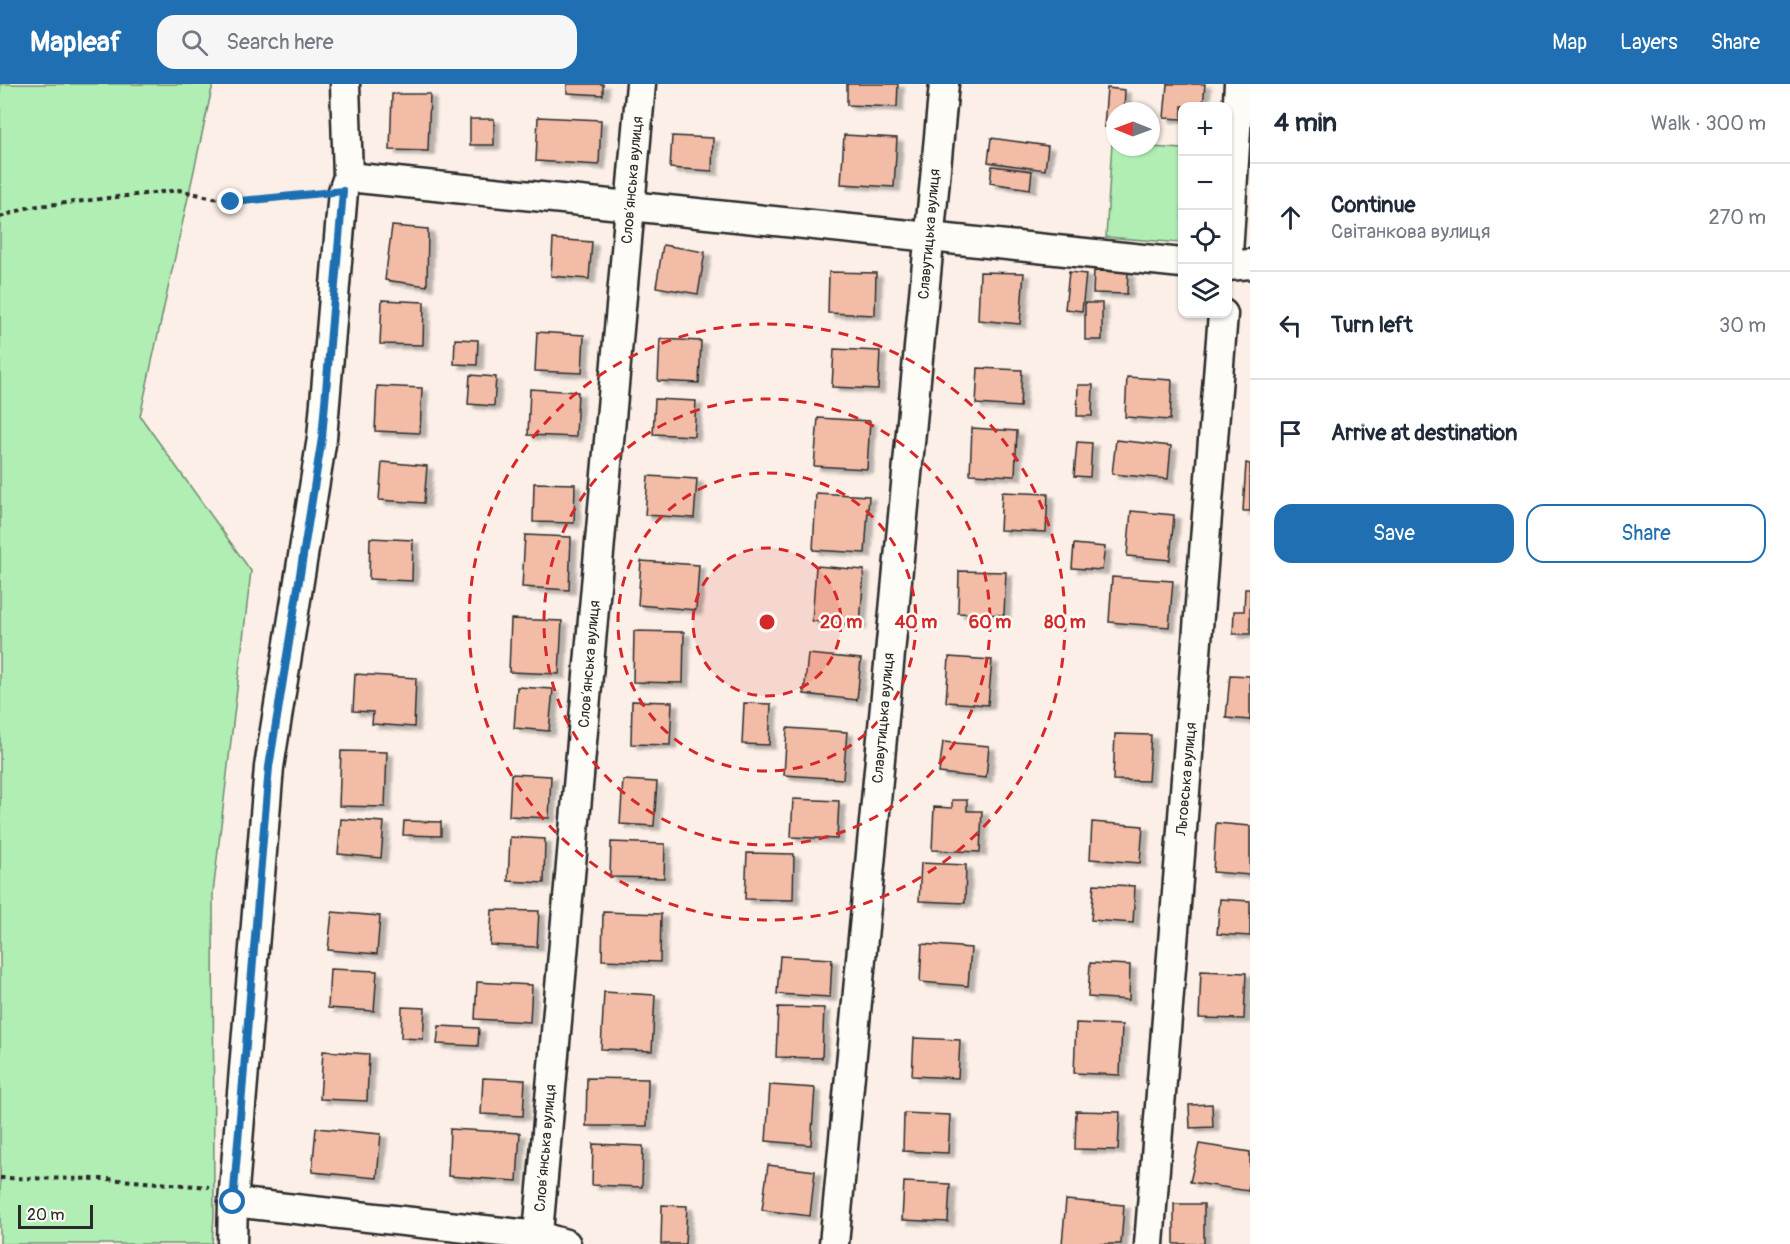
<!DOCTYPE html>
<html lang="en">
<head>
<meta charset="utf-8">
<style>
	body { margin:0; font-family:Pangolin,sans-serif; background:#f6f6f7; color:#1f2937 }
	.controls { position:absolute; right:18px; top:18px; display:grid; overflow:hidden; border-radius:12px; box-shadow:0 2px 4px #0004 }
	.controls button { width:54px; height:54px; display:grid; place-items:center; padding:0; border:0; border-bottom:2px solid #e0e1e3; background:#fff; color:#1f2937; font:30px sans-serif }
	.compass { position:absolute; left:1106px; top:18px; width:54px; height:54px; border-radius:50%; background:#fff; box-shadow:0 2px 4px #0004; rotate:271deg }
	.scale { position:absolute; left:18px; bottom:15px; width:75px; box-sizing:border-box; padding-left:6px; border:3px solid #2b2b2b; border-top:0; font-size:16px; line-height:21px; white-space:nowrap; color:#2b2b2b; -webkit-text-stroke:4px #fdfcf7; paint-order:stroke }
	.stop { position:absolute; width:18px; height:18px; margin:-14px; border:4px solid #1f6fb2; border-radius:50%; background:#fff }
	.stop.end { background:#1f6fb2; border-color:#fff; box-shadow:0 2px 6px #0008 }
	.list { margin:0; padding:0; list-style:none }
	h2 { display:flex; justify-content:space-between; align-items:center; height:78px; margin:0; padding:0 24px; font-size:26px }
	h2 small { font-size:20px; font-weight:400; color:#747a83 }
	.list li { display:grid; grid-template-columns:39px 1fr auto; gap:18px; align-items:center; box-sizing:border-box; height:108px; padding:0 24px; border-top:2px solid #e0e1e3 }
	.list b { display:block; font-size:22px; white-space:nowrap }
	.list p { margin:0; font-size:20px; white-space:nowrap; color:#747a83 }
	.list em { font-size:20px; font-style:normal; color:#747a83 }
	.actions { display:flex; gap:12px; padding:18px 24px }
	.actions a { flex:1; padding:14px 0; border:2px solid #1f6fb2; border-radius:18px; text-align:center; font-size:21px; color:#1f6fb2 }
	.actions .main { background:#1f6fb2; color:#fff }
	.icon { flex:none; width:33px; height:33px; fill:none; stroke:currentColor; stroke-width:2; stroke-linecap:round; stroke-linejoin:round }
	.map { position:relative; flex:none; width:1250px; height:1160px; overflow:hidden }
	header { display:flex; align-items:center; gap:36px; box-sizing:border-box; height:84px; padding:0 30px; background:#1f6fb2; color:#fff }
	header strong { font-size:28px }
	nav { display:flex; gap:33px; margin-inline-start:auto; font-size:21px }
	.search { width:420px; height:54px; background:#f6f6f7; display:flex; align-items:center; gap:15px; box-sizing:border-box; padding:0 21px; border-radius:18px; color:#747a83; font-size:22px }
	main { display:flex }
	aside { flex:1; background:#fff }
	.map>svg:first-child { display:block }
</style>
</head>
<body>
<header>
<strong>Mapleaf</strong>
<div class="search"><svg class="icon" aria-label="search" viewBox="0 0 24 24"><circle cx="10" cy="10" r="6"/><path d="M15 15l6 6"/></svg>Search here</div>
<nav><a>Map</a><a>Layers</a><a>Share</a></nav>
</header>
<main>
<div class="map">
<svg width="1250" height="1160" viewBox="0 0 1250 1160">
	<defs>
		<filter id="shadow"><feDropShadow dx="6" dy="4" stdDeviation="1.5" flood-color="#0004"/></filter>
	</defs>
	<rect width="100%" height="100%" fill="#fbefe7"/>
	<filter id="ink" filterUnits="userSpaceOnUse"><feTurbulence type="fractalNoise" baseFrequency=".0167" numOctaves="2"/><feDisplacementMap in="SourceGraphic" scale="12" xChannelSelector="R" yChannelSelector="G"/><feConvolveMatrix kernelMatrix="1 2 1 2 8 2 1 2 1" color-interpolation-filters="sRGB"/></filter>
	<g filter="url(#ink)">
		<g fill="#b0eeb4" stroke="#6e8c70" stroke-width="1.5">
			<polygon points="0,0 213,0 140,332 251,487 213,809 214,1132 212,1160 0,1160"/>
			<polygon points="1112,59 1115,60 1115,63 1151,63 1182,65 1182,159 1106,153"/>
		</g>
		<g fill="#f2bca6" stroke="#2b2b2b" stroke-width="1.5" filter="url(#shadow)">
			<polygon points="567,0 603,0 603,11 567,9"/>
			<polygon points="847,0 898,0 897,23 847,21"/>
			<polygon points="1167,0 1205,0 1203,22 1182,22 1182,35 1164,34"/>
			<polygon points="1107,4 1125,6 1124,27 1115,27 1115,44 1104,43"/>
			<polygon points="392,10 430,10 428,67 390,66"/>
			<polygon points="538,33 601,36 599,81 536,77"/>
			<rect x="470" y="35" width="24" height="26"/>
			<polygon points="844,51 897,54 894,103 841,100"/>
			<polygon points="672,52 713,54 712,87 670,84"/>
			<polygon points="991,54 1048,62 1045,86 988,78"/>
			<polygon points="992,82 1032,87 1030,105 990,99"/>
			<polygon points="392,142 428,145 427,202 385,196"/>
			<polygon points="553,155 592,158 589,195 551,192"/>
			<polygon points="663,161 705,168 698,210 656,203"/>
			<polygon points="1094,187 1128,188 1127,210 1093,209"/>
			<polygon points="829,188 876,189 875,231 828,229"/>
			<polygon points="980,188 1024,189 1020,240 978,236"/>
			<polygon points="1069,188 1086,190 1082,227 1065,225"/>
			<polygon points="382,216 424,218 423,261 380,260"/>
			<rect x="1085" y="219" width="17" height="37"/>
			<polygon points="537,248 584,251 582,289 535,287"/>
			<polygon points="455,255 478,256 477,281 454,280"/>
			<polygon points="660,255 701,257 699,299 658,297"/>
			<polygon points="834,265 880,267 878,305 832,303"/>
			<polygon points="978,284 1022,286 1020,323 976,320"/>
			<polygon points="470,291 496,293 494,322 468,320"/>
			<polygon points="1127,293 1172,296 1170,336 1125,333"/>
			<polygon points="1078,301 1093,301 1092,332 1077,332"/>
			<polygon points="377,302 422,304 420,349 375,347"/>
			<polygon points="530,305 578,308 576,353 528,351"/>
			<polygon points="655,315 696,317 694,352 653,350"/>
			<polygon points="818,334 870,337 867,385 814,382"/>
			<polygon points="972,344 1017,347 1015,392 970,390"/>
			<polygon points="1116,356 1171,362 1168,395 1112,390"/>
			<polygon points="1077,358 1092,359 1090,393 1074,392"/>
			<polygon points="382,378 427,382 424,419 379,416"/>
			<polygon points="1246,379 1250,380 1250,427 1243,427"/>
			<polygon points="648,392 697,395 694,434 645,431"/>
			<polygon points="534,399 575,400 574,439 533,438"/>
			<polygon points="1002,408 1048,410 1046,448 1000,446"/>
			<polygon points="816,409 869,412 865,469 813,466"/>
			<polygon points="1131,427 1174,431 1170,476 1127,472"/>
			<polygon points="525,451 571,453 569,506 522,503"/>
			<polygon points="370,454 413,456 412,497 369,495"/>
			<polygon points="1074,460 1105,463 1102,486 1072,484"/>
			<polygon points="641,477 699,481 696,526 638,521"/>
			<polygon points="816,482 864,486 860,541 812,537"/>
			<polygon points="959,487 1006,488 1004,531 958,529"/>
			<polygon points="1112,493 1173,497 1169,543 1109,538"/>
			<polygon points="1245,505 1250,505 1250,550 1233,550 1234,527 1244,527"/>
			<polygon points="511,535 562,537 559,590 509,588"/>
			<polygon points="634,547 684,548 683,599 633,598"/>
			<polygon points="808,570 861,575 857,616 804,610"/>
			<polygon points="949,573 992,576 988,621 946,618"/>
			<polygon points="355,590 416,594 414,643 372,640 373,628 353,627"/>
			<polygon points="1230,591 1250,592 1250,636 1226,634"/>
			<polygon points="517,603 553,605 549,647 514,644"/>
			<polygon points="632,617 672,618 670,661 631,660"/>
			<polygon points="744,619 771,620 769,661 742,660"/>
			<polygon points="787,644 847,648 843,695 784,691"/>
			<polygon points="1115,650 1151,651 1148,697 1113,696"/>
			<polygon points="943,658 989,662 986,694 939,689"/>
			<polygon points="341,667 387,668 385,723 339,722"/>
			<polygon points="511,690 551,692 549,734 509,732"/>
			<polygon points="623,696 657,698 654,742 620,740"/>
			<polygon points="793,715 839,717 837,755 791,753"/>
			<polygon points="952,716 967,716 967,727 982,727 980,768 932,766 934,723 952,724"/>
			<polygon points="341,735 384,738 381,774 338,770"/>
			<polygon points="404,737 441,738 441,752 403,751"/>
			<polygon points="1092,738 1143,742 1140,779 1090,775"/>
			<polygon points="1216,739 1250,742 1250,791 1213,788"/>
			<polygon points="510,753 545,755 544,799 508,797"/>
			<polygon points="611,758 665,760 664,794 610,793"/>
			<polygon points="747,769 794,770 793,816 745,815"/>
			<polygon points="921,779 966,781 965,819 919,817"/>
			<polygon points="1094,800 1135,802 1133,839 1091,836"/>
			<polygon points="1220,815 1250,817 1250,852 1217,850"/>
			<polygon points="492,826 539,827 537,863 490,861"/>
			<polygon points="332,828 380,832 377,870 328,866"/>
			<polygon points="603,828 661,830 660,878 602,876"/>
			<polygon points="922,860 971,864 968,902 920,898"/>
			<polygon points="780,872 832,875 830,913 777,910"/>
			<polygon points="1090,879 1130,881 1129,916 1088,913"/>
			<polygon points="330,885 377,887 374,927 328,924"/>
			<polygon points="1201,887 1246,889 1244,935 1199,934"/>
			<polygon points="477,898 532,901 530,938 475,935"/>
			<polygon points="604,908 655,911 652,967 601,965"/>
			<polygon points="402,923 425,924 423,955 401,954"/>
			<polygon points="778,923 824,924 822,974 776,973"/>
			<polygon points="1076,939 1122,941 1120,991 1074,989"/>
			<polygon points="439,942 479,944 478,962 437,960"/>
			<polygon points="914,954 960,956 958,994 912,992"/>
			<polygon points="323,967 369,970 367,1017 320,1015"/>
			<polygon points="483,994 525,996 523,1032 481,1030"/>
			<polygon points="587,994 648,995 647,1042 586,1042"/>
			<polygon points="770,1001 815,1004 811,1061 766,1057"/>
			<polygon points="1212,1020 1213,1043 1190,1044 1189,1021"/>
			<polygon points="1076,1027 1120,1028 1118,1066 1075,1065"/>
			<polygon points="904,1029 950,1031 948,1069 903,1067"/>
			<polygon points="316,1044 381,1050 377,1094 312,1088"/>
			<polygon points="450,1045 520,1049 517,1097 448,1092"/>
			<polygon points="593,1060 643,1062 642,1103 592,1101"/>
			<polygon points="1199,1060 1250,1068 1250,1096 1248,1107 1190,1098"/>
			<polygon points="768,1081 815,1087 810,1132 762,1126"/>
			<polygon points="904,1098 950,1100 948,1138 902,1136"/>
			<polygon points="1066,1116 1124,1121 1121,1160 1062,1160"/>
			<rect x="1174" y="1120" width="30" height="40"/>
			<polygon points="662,1121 687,1122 685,1160 661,1160"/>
		</g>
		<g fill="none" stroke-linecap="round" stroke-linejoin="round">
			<defs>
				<g id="minor">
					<polyline points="348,93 1182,179"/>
					<polyline points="1228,169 1239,0"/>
					<polyline points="1228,182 1250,180"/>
					<polyline points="233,1118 538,1152 566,1160"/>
					<polyline points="232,1160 233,1118 269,683 322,354 343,107 348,93 345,0"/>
					<polyline points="537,1160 641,0"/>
					<polyline points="834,1160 944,0"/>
					<polyline points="1149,1160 1223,230"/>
				</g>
			</defs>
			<use href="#minor" stroke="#2b2b2b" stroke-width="33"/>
			<g stroke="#2b2b2b" stroke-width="4" stroke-dasharray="4.5 4.5" stroke-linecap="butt">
				<polyline points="0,133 30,123 179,106 231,118 316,110"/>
				<polyline points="0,1094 107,1095 209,1103"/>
			</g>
			<use href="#minor" stroke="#fdfcf7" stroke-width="28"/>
		</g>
	</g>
	<g fill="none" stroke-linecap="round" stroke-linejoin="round" filter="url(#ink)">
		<polyline stroke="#1f6fb2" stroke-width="8" points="231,118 343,107 322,354 269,683 233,1118"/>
	</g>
	<circle cx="767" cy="538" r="74" fill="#d62828" fill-opacity=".12"/>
	<g fill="none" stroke="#d62828" stroke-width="3" stroke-dasharray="10 8">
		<circle cx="767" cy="538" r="74"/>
		<circle cx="767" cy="538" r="149"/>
		<circle cx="767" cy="538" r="223"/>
		<circle cx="767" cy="538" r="298"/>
	</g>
	<g text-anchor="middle" stroke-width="5" stroke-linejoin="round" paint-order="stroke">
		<g font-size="15" fill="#2b2b2b" stroke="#fdfcf7">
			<text transform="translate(632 96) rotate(-85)" y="5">Словʼянська вулиця</text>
			<text transform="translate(929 150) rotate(-85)" y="5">Славутицька вулиця</text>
			<text transform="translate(589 580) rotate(-85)" y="5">Словʼянська вулиця</text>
			<text transform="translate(883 634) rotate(-85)" y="5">Славутицька вулиця</text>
			<text transform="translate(1186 695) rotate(-85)" y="5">Льговська вулиця</text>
			<text transform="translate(545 1064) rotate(-85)" y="5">Словʼянська вулиця</text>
		</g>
	</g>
	<circle cx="767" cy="538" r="9" fill="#d62828" stroke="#fdfcf7" stroke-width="3"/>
	<g font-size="18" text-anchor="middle" font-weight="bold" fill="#d62828" stroke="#fdfcf7" stroke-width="5" stroke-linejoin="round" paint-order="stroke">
		<text x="841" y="544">20 m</text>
		<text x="916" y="544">40 m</text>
		<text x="990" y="544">60 m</text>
		<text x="1065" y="544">80 m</text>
	</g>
</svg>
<div class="controls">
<button>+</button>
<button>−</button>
<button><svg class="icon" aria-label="locate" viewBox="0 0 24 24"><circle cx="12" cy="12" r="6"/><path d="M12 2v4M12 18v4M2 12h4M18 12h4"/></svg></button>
<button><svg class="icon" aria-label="layers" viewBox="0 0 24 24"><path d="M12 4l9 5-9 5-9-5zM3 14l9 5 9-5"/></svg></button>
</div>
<svg class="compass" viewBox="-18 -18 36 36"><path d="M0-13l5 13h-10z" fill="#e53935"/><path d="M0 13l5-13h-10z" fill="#747a83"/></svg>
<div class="scale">20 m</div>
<div class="stop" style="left:233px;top:1118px"></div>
<div class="stop end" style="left:231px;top:118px"></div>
</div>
<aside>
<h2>4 min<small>Walk · 300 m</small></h2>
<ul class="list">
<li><svg class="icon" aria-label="ahead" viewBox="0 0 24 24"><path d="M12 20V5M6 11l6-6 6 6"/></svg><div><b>Continue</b><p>Світанкова вулиця</p></div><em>270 m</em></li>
<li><svg class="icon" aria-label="left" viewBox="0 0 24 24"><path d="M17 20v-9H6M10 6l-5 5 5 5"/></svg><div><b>Turn left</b></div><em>30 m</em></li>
<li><svg class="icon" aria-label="arrive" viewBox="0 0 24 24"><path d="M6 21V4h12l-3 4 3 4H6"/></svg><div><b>Arrive at destination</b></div></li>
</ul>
<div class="actions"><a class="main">Save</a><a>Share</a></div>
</aside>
</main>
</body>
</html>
